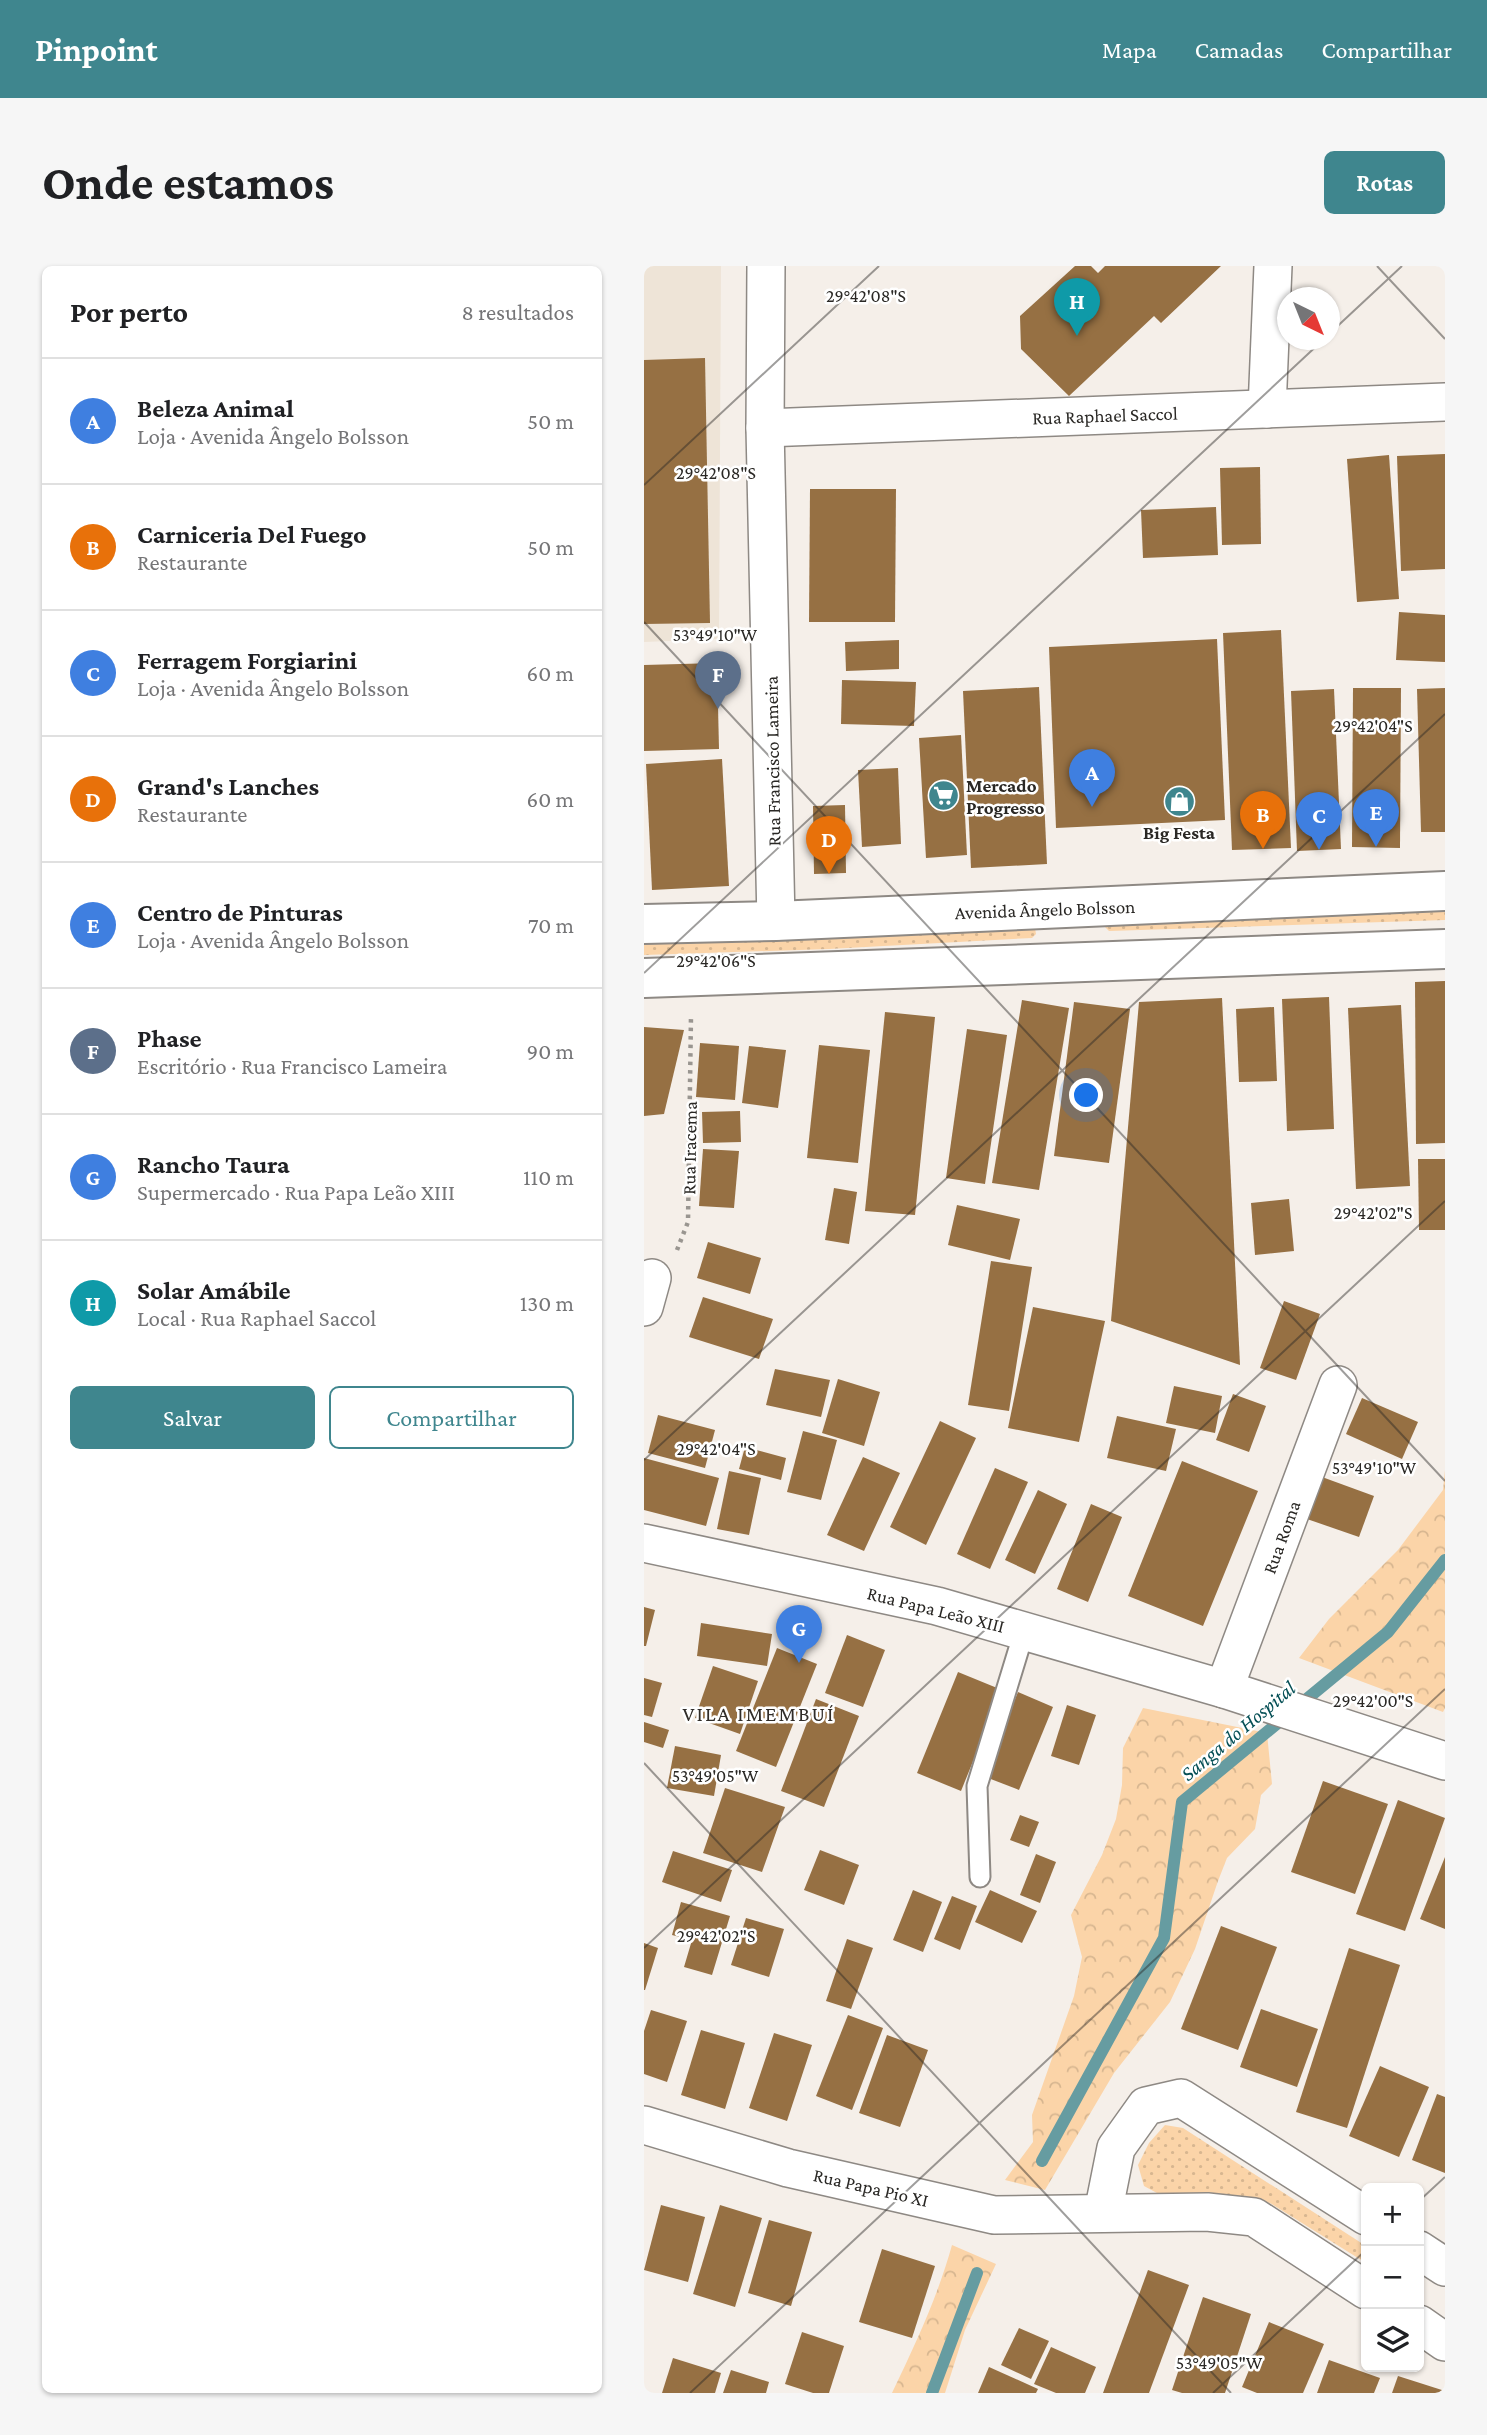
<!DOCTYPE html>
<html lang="pt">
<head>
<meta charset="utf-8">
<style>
	body { margin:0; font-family:"Crimson Pro",serif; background:#f6f6f6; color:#202124 }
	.controls { position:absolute; right:21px; bottom:21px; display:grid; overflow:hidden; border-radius:10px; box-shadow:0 2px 5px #0004 }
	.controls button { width:63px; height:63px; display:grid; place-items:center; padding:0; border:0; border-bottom:2px solid #e0e0e0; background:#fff; color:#202124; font:35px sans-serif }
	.compass { position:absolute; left:633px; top:21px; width:63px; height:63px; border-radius:50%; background:#fff; box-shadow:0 2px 5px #0004; rotate:137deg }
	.you { position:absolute; left:443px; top:830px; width:24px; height:24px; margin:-18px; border:5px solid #fff; border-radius:50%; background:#1a73e8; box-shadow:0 0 0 10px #1a73e833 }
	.badge { display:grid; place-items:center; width:46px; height:46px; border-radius:50%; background:#3f868e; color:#fff; font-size:23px; font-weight:700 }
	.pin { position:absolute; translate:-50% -58px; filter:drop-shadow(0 2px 4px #0008) }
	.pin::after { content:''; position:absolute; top:37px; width:24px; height:21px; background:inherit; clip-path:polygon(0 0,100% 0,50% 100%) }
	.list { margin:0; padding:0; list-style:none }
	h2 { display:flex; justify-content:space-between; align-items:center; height:91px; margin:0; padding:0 28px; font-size:30px }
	h2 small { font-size:23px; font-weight:400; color:#757577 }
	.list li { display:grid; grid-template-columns:46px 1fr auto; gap:21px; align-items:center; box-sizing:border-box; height:126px; padding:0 28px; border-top:2px solid #e0e0e0 }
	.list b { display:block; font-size:26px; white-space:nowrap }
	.list p { margin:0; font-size:23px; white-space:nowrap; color:#757577 }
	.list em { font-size:23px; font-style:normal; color:#757577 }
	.actions { display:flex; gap:14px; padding:21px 28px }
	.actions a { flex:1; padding:16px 0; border:2px solid #3f868e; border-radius:10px; text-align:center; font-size:24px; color:#3f868e }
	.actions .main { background:#3f868e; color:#fff }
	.icon { flex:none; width:38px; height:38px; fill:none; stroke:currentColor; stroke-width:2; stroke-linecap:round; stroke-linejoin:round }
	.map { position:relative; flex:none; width:801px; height:2127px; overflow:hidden; border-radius:10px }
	header { display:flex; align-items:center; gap:42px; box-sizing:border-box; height:98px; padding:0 35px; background:#3f868e; color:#fff }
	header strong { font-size:33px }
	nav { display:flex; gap:38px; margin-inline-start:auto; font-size:24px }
	.intro { display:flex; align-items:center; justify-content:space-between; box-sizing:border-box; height:168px; padding:0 42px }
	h1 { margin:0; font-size:49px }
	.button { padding:18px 32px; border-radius:10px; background:#3f868e; color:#fff; font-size:24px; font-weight:700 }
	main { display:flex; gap:42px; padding:0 42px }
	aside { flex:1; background:#fff; border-radius:10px; box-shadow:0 2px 5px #0004 }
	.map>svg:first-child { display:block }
</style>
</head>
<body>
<header>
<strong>Pinpoint</strong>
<nav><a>Mapa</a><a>Camadas</a><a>Compartilhar</a></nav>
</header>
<div class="intro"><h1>Onde estamos</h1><a class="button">Rotas</a></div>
<main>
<aside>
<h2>Por perto<small>8 resultados</small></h2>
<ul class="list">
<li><span class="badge" style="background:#3f7fe0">A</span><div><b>Beleza Animal</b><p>Loja · Avenida Ângelo Bolsson</p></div><em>50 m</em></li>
<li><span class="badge" style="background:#e8710a">B</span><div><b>Carniceria Del Fuego</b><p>Restaurante</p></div><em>50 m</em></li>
<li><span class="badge" style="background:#3f7fe0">C</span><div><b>Ferragem Forgiarini</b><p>Loja · Avenida Ângelo Bolsson</p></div><em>60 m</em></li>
<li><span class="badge" style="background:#e8710a">D</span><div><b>Grand's Lanches</b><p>Restaurante</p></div><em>60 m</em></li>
<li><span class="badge" style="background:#3f7fe0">E</span><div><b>Centro de Pinturas</b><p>Loja · Avenida Ângelo Bolsson</p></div><em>70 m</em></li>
<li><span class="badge" style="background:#5c6f8a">F</span><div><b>Phase</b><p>Escritório · Rua Francisco Lameira</p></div><em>90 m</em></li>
<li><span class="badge" style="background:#3f7fe0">G</span><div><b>Rancho Taura</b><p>Supermercado · Rua Papa Leão XIII</p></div><em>110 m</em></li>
<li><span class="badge" style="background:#0f9aa8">H</span><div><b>Solar Amábile</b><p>Local · Rua Raphael Saccol</p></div><em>130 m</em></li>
</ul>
<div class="actions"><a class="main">Salvar</a><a>Compartilhar</a></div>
</aside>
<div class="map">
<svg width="801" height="2127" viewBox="0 0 801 2127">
	<defs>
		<pattern id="grass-dots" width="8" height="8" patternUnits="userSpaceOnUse" patternTransform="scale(1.75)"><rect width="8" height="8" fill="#fbd4a8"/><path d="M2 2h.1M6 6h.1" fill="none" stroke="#d7b690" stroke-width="1.8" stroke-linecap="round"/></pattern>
		<pattern id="forest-crowns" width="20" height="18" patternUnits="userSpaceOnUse" patternTransform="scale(1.75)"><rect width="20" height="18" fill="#fbd4a8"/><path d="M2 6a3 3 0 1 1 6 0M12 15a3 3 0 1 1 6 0" fill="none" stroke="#d7b690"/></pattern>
	</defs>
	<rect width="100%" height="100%" fill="#f5efe9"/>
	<polygon fill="#eee4d7" points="0,0 77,0 75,373 0,376"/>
	<g fill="url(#grass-dots)">
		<polygon points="801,639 801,654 465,665 461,661 461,654"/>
		<polygon points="391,662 392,668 388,672 185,683 0,689 0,677"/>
		<polygon points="521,1859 539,1862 722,1980 722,1997 626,1937 581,1930 524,1933 500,1920 494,1899 505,1877"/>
	</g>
	<g fill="url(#forest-crowns)">
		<polygon points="801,1204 801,1442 799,1446 655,1392 685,1353 754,1284 799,1224"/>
		<polygon points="499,1442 623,1467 628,1518 617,1529 611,1563 583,1592 574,1615 551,1683 526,1736 470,1807 401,1924 361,1914 389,1876 388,1849 430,1730 438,1691 427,1649 458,1589 472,1553 478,1519 479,1482"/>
		<path d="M 308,1979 L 352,1998 L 321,2064 L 301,2127 L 248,2127 C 271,2079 294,2030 308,1979 Z"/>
	</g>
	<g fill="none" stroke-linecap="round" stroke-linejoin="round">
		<g stroke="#669ca1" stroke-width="12">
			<polyline points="398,1895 520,1672 538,1536 744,1366 801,1294"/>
			<polyline points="288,2127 333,2007"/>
		</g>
	</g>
	<g fill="#967043">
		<polygon points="431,0 447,0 454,7 461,0 577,0 517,57 510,50 425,130 377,83 376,50"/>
		<polygon points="61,92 66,357 0,358 0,94"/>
		<polygon points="801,188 801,303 757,305 753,190"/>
		<polygon points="745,189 755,333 713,336 703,193"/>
		<polygon points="616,201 617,278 578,279 576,202"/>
		<polygon points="166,223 252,223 251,356 165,356"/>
		<polygon points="572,241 574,289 499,292 497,244"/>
		<polygon points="755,346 801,349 801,396 752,394"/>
		<polygon points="637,364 647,582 588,584 579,367"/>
		<polygon points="573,373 581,554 412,562 405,381"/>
		<polygon points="255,374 255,403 202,405 201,376"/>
		<polygon points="73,397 75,483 0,485 0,399"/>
		<polygon points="198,414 272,416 270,460 197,458"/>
		<polygon points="395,421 403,598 327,602 319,425"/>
		<polygon points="709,422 757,422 756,582 708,581"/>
		<polygon points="801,422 801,566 777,566 773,423"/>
		<polygon points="690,423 697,583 653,585 647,425"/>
		<polygon points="317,469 323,589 282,592 275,472"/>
		<polygon points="78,493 85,620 8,624 2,498"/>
		<polygon points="254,502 257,578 218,581 214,504"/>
		<polygon points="201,539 202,607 170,608 169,540"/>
		<polygon points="801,715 801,877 772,878 771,716"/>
		<polygon points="685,731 690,863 643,865 638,733"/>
		<polygon points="578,732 596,1099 467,1055 495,736"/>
		<polygon points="378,734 425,742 395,924 348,917"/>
		<polygon points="430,736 486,743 465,897 410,890"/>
		<polygon points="757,739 766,920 712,923 704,742"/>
		<polygon points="630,741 633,815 595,816 592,743"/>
		<polygon points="241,746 291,751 271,949 221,945"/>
		<polygon points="0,761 40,764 20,848 0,850"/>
		<polygon points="323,763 363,769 341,918 302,912"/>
		<polygon points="56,777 95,780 91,834 52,831"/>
		<polygon points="175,779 226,784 214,897 163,892"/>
		<polygon points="105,780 142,784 134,842 98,837"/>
		<polygon points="96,845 97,876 59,877 58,846"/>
		<polygon points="59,883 95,885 90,942 55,940"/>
		<polygon points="774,893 801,893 801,964 775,964"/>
		<polygon points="190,922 213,926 205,978 181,974"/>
		<polygon points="645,933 650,985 611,989 607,937"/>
		<polygon points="313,939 376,953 366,994 304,979"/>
		<polygon points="64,976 117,992 106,1028 53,1012"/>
		<polygon points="347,995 388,1001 365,1145 324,1139"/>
		<polygon points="59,1031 129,1053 115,1093 45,1071"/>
		<polygon points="640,1035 676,1048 652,1114 616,1102"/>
		<polygon points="389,1041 461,1055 435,1176 364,1162"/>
		<polygon points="131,1103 186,1114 177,1151 122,1139"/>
		<polygon points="194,1113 236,1126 220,1180 178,1167"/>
		<polygon points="530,1120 578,1130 571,1167 522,1157"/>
		<polygon points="589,1128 622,1140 605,1186 572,1174"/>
		<polygon points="718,1132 774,1156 758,1193 702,1168"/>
		<polygon points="14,1149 71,1164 61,1202 4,1187"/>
		<polygon points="473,1150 532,1163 522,1205 463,1192"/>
		<polygon points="296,1155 332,1172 282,1279 246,1261"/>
		<polygon points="159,1165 193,1174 177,1234 143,1226"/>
		<polygon points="101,1181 142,1192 137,1214 95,1203"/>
		<polygon points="219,1191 256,1207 220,1285 183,1269"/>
		<polygon points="0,1192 75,1212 62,1260 0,1244"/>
		<polygon points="538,1195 614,1225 559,1360 484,1330"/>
		<polygon points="351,1202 384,1216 346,1303 313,1288"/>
		<polygon points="85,1205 117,1212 105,1269 73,1263"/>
		<polygon points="678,1211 730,1230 715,1271 663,1253"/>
		<polygon points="394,1224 423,1238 391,1308 361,1294"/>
		<polygon points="447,1238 478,1251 444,1336 413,1323"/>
		<polygon points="0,1341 11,1344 2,1380 0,1380"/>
		<polygon points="57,1357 128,1368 123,1400 53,1390"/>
		<polygon points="203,1369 241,1384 219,1441 181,1427"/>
		<polygon points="133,1382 173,1398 132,1501 92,1485"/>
		<polygon points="69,1400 114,1415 96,1468 51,1452"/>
		<polygon points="314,1406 358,1424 317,1525 273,1507"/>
		<polygon points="0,1412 18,1417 8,1451 0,1449"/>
		<polygon points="374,1426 409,1441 375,1524 339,1510"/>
		<polygon points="172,1433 215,1450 180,1541 137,1525"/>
		<polygon points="423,1439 452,1449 435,1499 407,1490"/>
		<polygon points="0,1456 25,1464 19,1482 0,1476"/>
		<polygon points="31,1480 77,1489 70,1530 23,1522"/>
		<polygon points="679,1515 744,1538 711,1628 647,1606"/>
		<polygon points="81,1522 141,1541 118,1606 59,1587"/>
		<polygon points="754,1534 801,1552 761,1665 712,1648"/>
		<polygon points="376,1549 395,1556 385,1581 366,1574"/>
		<polygon points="176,1584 215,1599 200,1639 160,1624"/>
		<polygon points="29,1585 88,1604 77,1636 18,1616"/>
		<polygon points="392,1588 412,1596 396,1637 376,1629"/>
		<polygon points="801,1591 801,1663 776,1653"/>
		<polygon points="269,1624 298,1636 279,1686 249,1674"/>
		<polygon points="346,1624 393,1645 378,1677 331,1656"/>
		<polygon points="308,1630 333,1640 316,1684 290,1673"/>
		<polygon points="37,1636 86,1650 68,1709 40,1701 48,1674 28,1669"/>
		<polygon points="102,1652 140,1663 125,1711 87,1699"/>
		<polygon points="577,1660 633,1681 594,1784 537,1763"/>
		<polygon points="203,1673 229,1682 207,1743 182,1735"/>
		<polygon points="0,1677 14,1682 1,1724 0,1724"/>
		<polygon points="705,1682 756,1699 703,1862 652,1846"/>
		<polygon points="617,1743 674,1763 653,1821 596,1801"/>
		<polygon points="7,1744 43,1755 23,1816 0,1808 0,1765"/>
		<polygon points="204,1749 239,1762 208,1844 172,1830"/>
		<polygon points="57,1764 101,1777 81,1843 37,1829"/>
		<polygon points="130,1767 168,1779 143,1855 105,1842"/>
		<polygon points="243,1769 284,1784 256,1861 215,1847"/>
		<polygon points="736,1800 785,1821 755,1891 705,1870"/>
		<polygon points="793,1828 801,1831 801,1907 768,1894"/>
		<polygon points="17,1939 61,1951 44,2016 0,2004"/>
		<polygon points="76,1939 118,1952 91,2041 49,2028"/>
		<polygon points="125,1954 168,1966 147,2040 104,2027"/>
		<polygon points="238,1983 291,2000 268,2072 215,2056"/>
		<polygon points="504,2004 545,2019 505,2127 459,2127"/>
		<polygon points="559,2031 607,2048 581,2127 538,2127 528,2124"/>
		<polygon points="625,2056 680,2078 659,2127 613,2127 598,2121"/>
		<polygon points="375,2062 405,2075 387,2113 357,2099"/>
		<polygon points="158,2066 200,2080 185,2127 169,2127 141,2118"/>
		<polygon points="407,2081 452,2101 441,2127 412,2127 390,2118"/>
		<polygon points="29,2092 77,2107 71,2127 18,2127"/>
		<polygon points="685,2094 736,2112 730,2127 673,2127"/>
		<polygon points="345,2101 394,2123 392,2127 334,2127"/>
		<polygon points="87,2104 125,2116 122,2127 79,2127"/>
		<polygon points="754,2110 801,2125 801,2127 748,2127"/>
	</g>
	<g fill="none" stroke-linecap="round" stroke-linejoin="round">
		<defs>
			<polyline id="lane" points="336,1611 333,1520 380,1366"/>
			<g id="street">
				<polyline points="122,0 121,162 132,655"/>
				<polyline points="623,143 629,0"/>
				<polyline points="121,162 801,136"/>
				<polyline points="0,1041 8,1012"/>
				<polyline points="0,1277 293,1340 580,1423 801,1495"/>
				<polyline points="580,1423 694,1119"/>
				<polyline points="0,1859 144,1902 350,1949 563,1946 610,1951 722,2024"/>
				<polyline points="459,1947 472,1882 502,1840 537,1832 722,1950"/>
				<polyline points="775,1984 801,2001"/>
				<polyline points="775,2058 801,2076"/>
			</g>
			<g id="secondary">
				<polyline points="0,658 132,655 801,625"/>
				<polyline points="0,712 801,683"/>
			</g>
		</defs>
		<use href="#lane" stroke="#8e8984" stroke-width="23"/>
		<use href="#street" stroke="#8e8984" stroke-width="40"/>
		<use href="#secondary" stroke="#8e8984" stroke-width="42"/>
		<polyline stroke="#999590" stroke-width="4.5" stroke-dasharray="3.5 5" stroke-linecap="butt" points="33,984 44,956 47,750"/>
		<use href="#lane" stroke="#fff" stroke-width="19"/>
		<use href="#street" stroke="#fff" stroke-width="37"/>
		<use href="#secondary" stroke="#fff" stroke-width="38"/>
	</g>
	<path fill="none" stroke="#2a2825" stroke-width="2" stroke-opacity="0.45" d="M 733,0 L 801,73M 685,68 L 758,0M 0,219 L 235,0M 0,356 L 801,1215M 0,707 L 679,74M 0,1194 L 801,448M 0,1497 L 587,2127M 0,1682 L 801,935M 775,1935 L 801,1911M 46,2127 L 801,1423M 569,2127 L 722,1984"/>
	<defs>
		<symbol id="supermarket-disc" viewBox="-11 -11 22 22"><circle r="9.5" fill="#3f868e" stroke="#fff"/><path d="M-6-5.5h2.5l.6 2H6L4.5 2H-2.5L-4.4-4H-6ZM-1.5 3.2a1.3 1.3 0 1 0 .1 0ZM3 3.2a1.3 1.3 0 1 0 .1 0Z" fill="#fff"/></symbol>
		<symbol id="shop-disc" viewBox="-11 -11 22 22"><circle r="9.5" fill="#3f868e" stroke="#fff"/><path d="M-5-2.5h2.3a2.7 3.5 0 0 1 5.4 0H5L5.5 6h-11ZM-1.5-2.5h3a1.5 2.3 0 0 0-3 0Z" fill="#fff"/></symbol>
	</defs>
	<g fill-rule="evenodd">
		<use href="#supermarket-disc" x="282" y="512" width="35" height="35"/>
		<use href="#shop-disc" x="518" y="518" width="35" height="35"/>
	</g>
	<g text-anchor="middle" stroke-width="5" stroke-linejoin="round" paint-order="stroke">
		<g font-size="19" fill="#2a2825" stroke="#fff">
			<text transform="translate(461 149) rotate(-2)" y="7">Rua Raphael Saccol</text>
			<text transform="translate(128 495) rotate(-91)" y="7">Rua Francisco Lameira</text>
			<text transform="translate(401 643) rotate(-2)" y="7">Avenida Ângelo Bolsson</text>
			<text transform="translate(45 882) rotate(-89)" y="7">Rua Iracema</text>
			<text transform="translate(637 1271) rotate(-70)" y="7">Rua Roma</text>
			<text transform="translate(292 1343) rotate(14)" y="7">Rua Papa Leão XIII</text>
			<text transform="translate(227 1921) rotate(13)" y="7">Rua Papa Pio XI</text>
		</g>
		<g font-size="19" font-weight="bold" fill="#2a2825" stroke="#fff" text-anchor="start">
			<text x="322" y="526">Mercado<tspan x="322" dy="22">Progresso</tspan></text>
			<text x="535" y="573" text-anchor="middle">Big Festa</text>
		</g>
		<g font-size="21" letter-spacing="2" fill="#312d29" stroke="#fff">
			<text x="115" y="1455">VILA IMEMBUÍ</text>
		</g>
		<g font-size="21" font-style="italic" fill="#054f55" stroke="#fff">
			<text transform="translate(594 1465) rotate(-40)" y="7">Sanga do Hospital</text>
		</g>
	</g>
	<g font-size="18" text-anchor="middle" fill="#2a2825" stroke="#fff" stroke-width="5" stroke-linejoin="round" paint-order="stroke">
		<text x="222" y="36">29°42'08"S</text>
		<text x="72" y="213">29°42'08"S</text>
		<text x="71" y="375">53°49'10"W</text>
		<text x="729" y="466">29°42'04"S</text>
		<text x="72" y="701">29°42'06"S</text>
		<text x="729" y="953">29°42'02"S</text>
		<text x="72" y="1189">29°42'04"S</text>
		<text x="730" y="1208">53°49'10"W</text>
		<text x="729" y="1441">29°42'00"S</text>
		<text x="71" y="1516">53°49'05"W</text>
		<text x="72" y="1676">29°42'02"S</text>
		<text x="575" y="2103">53°49'05"W</text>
	</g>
</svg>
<div class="controls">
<button>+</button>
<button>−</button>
<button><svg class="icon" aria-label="layers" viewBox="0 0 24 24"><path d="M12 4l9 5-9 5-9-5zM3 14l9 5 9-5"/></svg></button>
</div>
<svg class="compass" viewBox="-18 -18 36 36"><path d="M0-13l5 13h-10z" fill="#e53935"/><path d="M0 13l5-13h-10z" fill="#757577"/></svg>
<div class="you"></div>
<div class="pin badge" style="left:448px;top:541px;background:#3f7fe0">A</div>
<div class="pin badge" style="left:619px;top:583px;background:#e8710a">B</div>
<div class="pin badge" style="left:675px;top:584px;background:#3f7fe0">C</div>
<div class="pin badge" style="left:185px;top:608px;background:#e8710a">D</div>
<div class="pin badge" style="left:732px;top:581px;background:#3f7fe0">E</div>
<div class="pin badge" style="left:74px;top:443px;background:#5c6f8a">F</div>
<div class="pin badge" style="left:155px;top:1397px;background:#3f7fe0">G</div>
<div class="pin badge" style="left:433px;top:70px;background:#0f9aa8">H</div>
</div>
</main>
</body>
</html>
